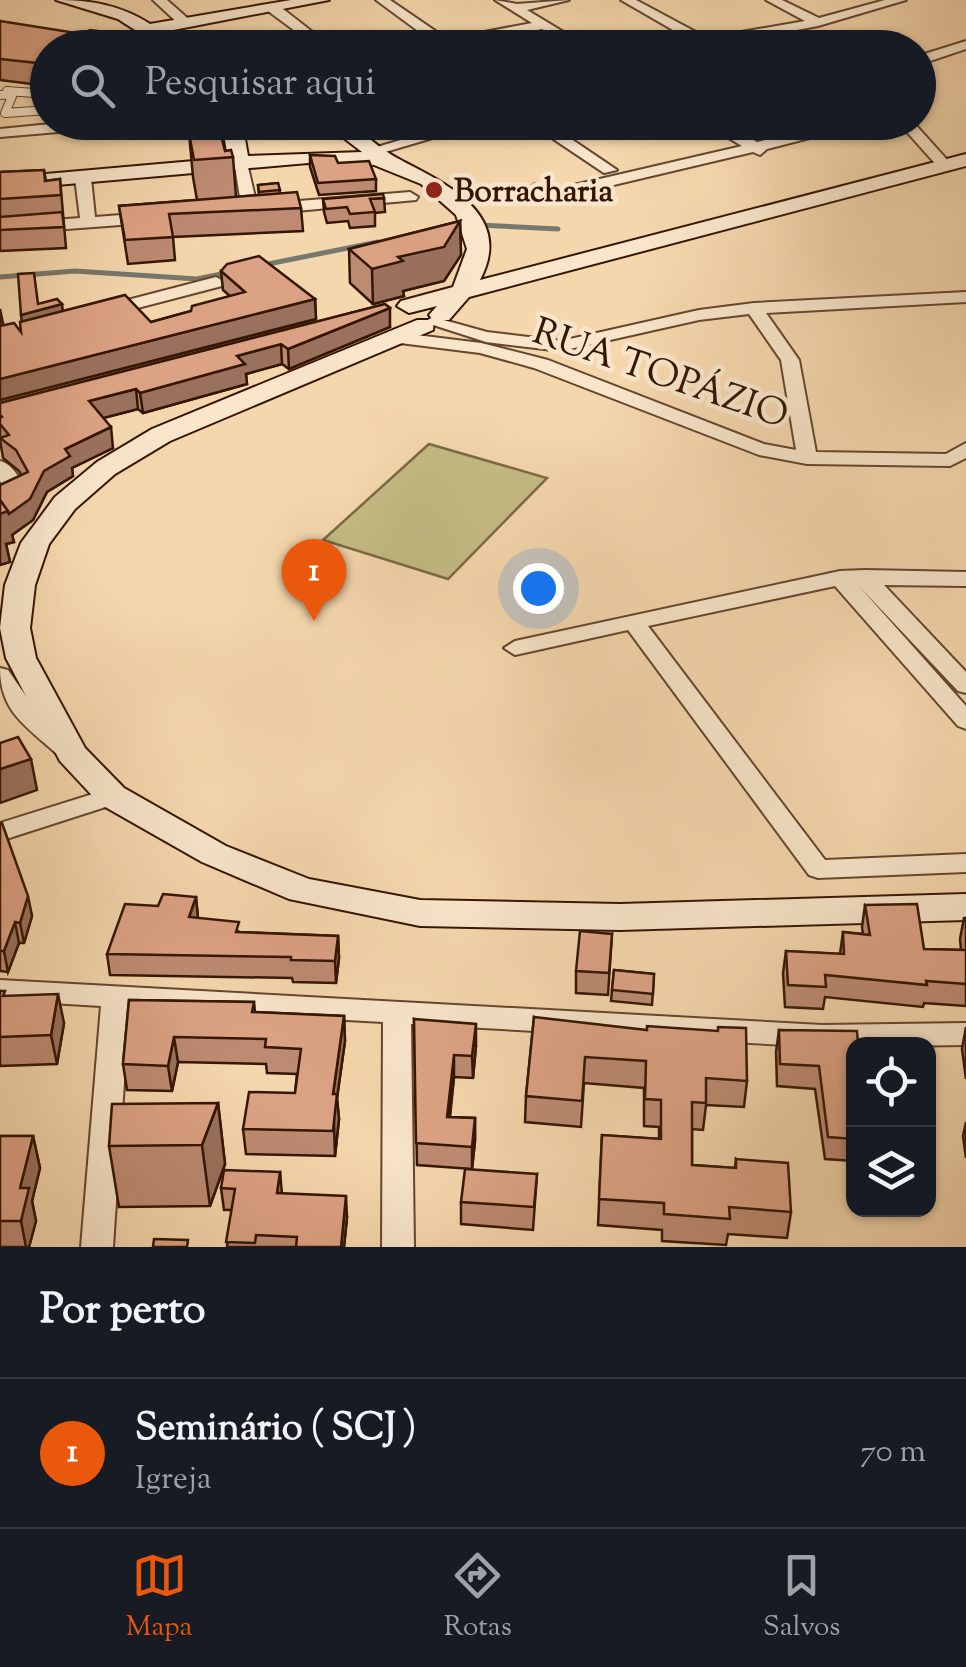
<!DOCTYPE html>
<html lang="pt">
<head>
<meta charset="utf-8">
<style>
	body { margin:0; font-family:"Sorts Mill Goudy",serif; background:#20242c; color:#f1f3f6 }
	.controls { position:absolute; right:30px; bottom:30px; display:grid; overflow:hidden; border-radius:20px; box-shadow:0 2px 8px #0004 }
	.controls button { width:90px; height:90px; display:grid; place-items:center; padding:0; border:0; border-bottom:2px solid #363941; background:#171b24; color:#f1f3f6; font:50px sans-serif }
	.you { position:absolute; left:538px; top:588px; width:35px; height:35px; margin:-25px; border:8px solid #fff; border-radius:50%; background:#1a73e8; box-shadow:0 0 0 15px #1a73e833 }
	.badge { display:grid; place-items:center; width:65px; height:65px; border-radius:50%; background:#ea580c; color:#fff; font-size:32px; font-weight:700 }
	.pin { position:absolute; translate:-50% -82px; filter:drop-shadow(0 2px 5px #0008) }
	.pin::after { content:''; position:absolute; top:52px; width:35px; height:30px; background:inherit; clip-path:polygon(0 0,100% 0,50% 100%) }
	.list { margin:0; padding:0; list-style:none }
	h2 { display:flex; justify-content:space-between; align-items:center; height:130px; margin:0; padding:0 40px; font-size:42px }
	h2 small { font-size:32px; font-weight:400; color:#9ea1a6 }
	.list li { display:grid; grid-template-columns:65px 1fr auto; gap:30px; align-items:center; box-sizing:border-box; height:150px; padding:0 40px; border-top:2px solid #363941 }
	.list b { display:block; font-size:38px; white-space:nowrap }
	.list p { margin:0; font-size:32px; white-space:nowrap; color:#9ea1a6 }
	.list em { font-size:32px; font-style:normal; color:#9ea1a6 }
	.icon { flex:none; width:55px; height:55px; fill:none; stroke:currentColor; stroke-width:2; stroke-linecap:round; stroke-linejoin:round }
	.map { position:relative; flex:none; width:966px; height:1247px; overflow:hidden }
	.search { position:absolute; background:#171b24; box-shadow:0 2px 8px #0004; left:30px; right:30px; top:30px; height:110px; display:flex; align-items:center; gap:25px; box-sizing:border-box; padding:0 35px; border-radius:55px; color:#9ea1a6; font-size:38px }
	.sheet { height:280px; background:#171b24 }
	nav { display:flex; justify-content:space-around; align-items:center; box-sizing:border-box; height:140px; border-top:2px solid #363941; background:#171b24; font-size:28px; color:#9ea1a6 }
	nav a { display:grid; justify-items:center; gap:5px }
	nav .on { color:#ea580c }
	.map>svg:first-child { display:block }
</style>
</head>
<body>
<div class="map">
<svg width="966" height="1247" viewBox="0 0 966 1247">
	<rect width="100%" height="100%" fill="#f5d7ad"/>
	<filter id="stains"><feTurbulence type="fractalNoise" baseFrequency=".002" numOctaves="4"/><feColorMatrix values="0 0 0 0 .2 0 0 0 0 .09 0 0 0 0 .02 0 0 0 .5 -.17"/></filter>
	<radialGradient id="worn" r=".72"><stop offset=".6" stop-color="#630" stop-opacity="0"/><stop offset="1" stop-color="#630" stop-opacity=".3"/></radialGradient>
	<polygon fill="#c4bc84" stroke="#7c6944" stroke-width="2.5" points="429,444 547,478 448,579 323,540"/>
	<g fill="none" stroke-linecap="round" stroke-linejoin="round">
		<g stroke="#76776e" stroke-width="5">
			<polyline points="479,225 558,229"/>
			<polyline points="263,265 378,242"/>
			<polyline points="0,277 75,271 197,279 226,273"/>
		</g>
		<defs>
			<g id="lane">
				<polyline points="7,91 48,94"/>
				<polyline points="0,95 13,94 5,113 48,110"/>
			</g>
			<g id="street">
				<polygon points="153,0 167,0 193,23 181,26"/>
				<polygon points="376,0 390,0 447,39 532,23 495,0 517,4 569,0 527,10 590,48 574,48 542,29 445,48 415,48 433,42"/>
				<polygon points="621,0 636,0 707,38 805,21 766,0 782,0 819,18 885,0 906,0 818,26 700,48 669,48 692,41"/>
				<polygon points="268,5 278,5 333,48 318,48 268,11"/>
				<polygon points="966,41 966,49 918,65 918,56"/>
				<polygon points="71,122 135,122 128,126 0,137 0,129"/>
				<polygon points="461,122 487,122 375,155 367,150"/>
				<polygon points="528,122 546,122 617,170 604,173"/>
				<polygon points="702,122 721,122 757,142 844,122 872,122 767,149 760,155 753,152 546,201 527,189 535,184 548,191 742,146"/>
				<polygon points="898,122 913,122 950,163 950,169 940,169"/>
				<polygon points="234,160 247,163 258,210 256,213 242,210"/>
				<polygon points="83,173 91,178 95,217 147,213 155,218 147,223 0,234 0,224 80,218 75,178"/>
				<polygon points="410,192 418,197 416,200 274,213 266,208 274,203"/>
				<polygon points="216,277 225,282 222,286 103,317 94,312 97,308"/>
				<polygon points="966,292 966,302 766,313 799,360 816,452 946,454 966,443 966,458 950,466 807,464 759,455 534,368 480,353 392,342 383,337 392,332 481,343 548,360 764,444 796,450 781,360 749,314 699,320 561,351 486,342 424,322 433,317 487,332 561,341 699,310 754,303"/>
				<path d="M 0,461 C 13,464 21,481 28,492 L 0,504 L 0,491 L 6,489 L 0,481 Z"/>
				<polygon points="865,570 966,572 966,586 884,585 966,672 966,693 958,691 858,585 966,706 966,729 958,726 835,586 648,626 825,860 966,854 966,872 818,878 809,875 628,630 515,655 504,648 515,641 840,571"/>
				<path d="M 0,668 L 8,670 L 35,709 L 75,742 L 78,748 L 75,754 L 57,754 C 26,726 0,712 0,668 Z"/>
				<polygon points="112,788 121,790 125,796 121,802 0,841 0,823"/>
				<polygon points="0,980 822,1025 966,1023 966,1045 822,1047 411,1024 414,1247 382,1247 383,1022 129,1008 113,1247 81,1247 101,1006 0,1000"/>
			</g>
			<g id="secondary">
				<path d="M 56,0 C 90,0 121,5 150,24 L 291,0 L 329,0 L 163,32 L 185,48 L 163,48 L 118,19 Z"/>
				<path d="M 222,122 L 242,122 L 248,156 L 362,152 L 323,122 C 359,122 368,142 397,158 C 441,182 516,212 480,280 L 966,154 L 966,166 L 469,297 L 449,320 L 434,320 L 433,330 L 170,441 L 115,474 L 75,509 L 49,544 L 35,585 L 30,628 L 36,658 L 85,748 L 124,788 L 226,846 L 309,879 L 420,900 L 620,904 L 966,894 L 966,920 L 620,930 L 420,926 L 289,899 L 202,862 L 100,804 L 60,761 L 6,658 L 0,628 L 5,585 L 21,543 L 55,497 L 97,462 L 152,429 L 417,320 L 433,320 L 429,315 L 437,306 L 409,313 L 397,306 L 401,301 L 453,287 L 467,249 L 456,215 L 421,184 L 374,165 L 308,163 L 0,190 L 0,178 L 228,158 Z"/>
			</g>
		</defs>
		<use href="#lane" stroke="#65462e" stroke-width="10"/>
		<use href="#street" stroke="#65462e" stroke-width="4"/>
		<use href="#secondary" stroke="#351604" stroke-width="4"/>
		<use href="#lane" stroke="#f8e5ca" stroke-width="8"/>
		<use href="#street" fill="#f8e5ca" fill-rule="evenodd"/>
		<use href="#secondary" fill="#f8e5ca" fill-rule="evenodd"/>
	</g>
	<g fill="#bd8b72" stroke="#351604" stroke-width="2.5">
		<polygon points="0,21 48,48 48,86 0,80"/>
		<polygon points="189,133 225,151 233,157 236,197 259,195 258,185 278,183 280,193 301,208 303,231 173,237 175,260 128,264 119,206 197,200 193,177"/>
		<polygon points="310,155 338,163 376,179 376,191 319,195 310,167"/>
		<polygon points="44,170 46,181 60,179 66,248 0,251 0,172"/>
		<polygon points="384,198 385,212 375,213 375,226 350,228 348,221 327,223 324,212 323,199"/>
		<polygon points="460,221 461,255 444,281 403,291 404,296 373,304 350,283 349,249"/>
		<polygon points="221,271 315,299 316,319 0,400 3,325 21,332 22,321 38,304 63,311 151,322 191,311 230,296 223,290"/>
		<polygon points="385,304 390,327 289,369 282,364 246,374 247,384 143,413 138,409 103,418 113,448 72,468 73,476 47,492 33,520 12,535 14,542 6,544 10,562 0,565 21,475 19,471 3,458 0,440 0,403"/>
		<polygon points="0,824 32,916 24,943 19,943 8,972 0,971"/>
		<polygon points="196,897 198,918 240,932 338,936 339,958 336,983 293,982 292,978 110,975 107,954 158,906"/>
		<polygon points="865,905 924,949 961,950 960,939 964,918 966,918 966,1006 924,1003 923,1007 825,997 823,1009 785,1007 783,973 786,951 840,954 843,932 863,934 862,927"/>
		<polygon points="612,934 608,995 576,993 576,971"/>
		<polygon points="614,970 654,974 652,1005 611,1001"/>
		<polygon points="0,991 5,996 64,1023 57,1064 0,1066"/>
		<polygon points="129,1000 254,1002 255,1012 344,1016 345,1041 337,1098 339,1119 335,1156 246,1154 243,1129 295,1093 297,1074 267,1073 266,1064 178,1062 172,1091 127,1090 123,1064"/>
		<polygon points="534,1017 747,1081 744,1107 706,1105 703,1130 692,1129 692,1165 735,1168 736,1159 791,1212 787,1238 728,1234 726,1245 662,1241 662,1230 598,1225 602,1135 659,1139 659,1127 644,1126 644,1088 584,1083 581,1127 525,1122 526,1096"/>
		<polygon points="414,1019 476,1046 473,1078 454,1077 450,1117 475,1118 475,1141 472,1169 417,1165"/>
		<polygon points="966,1027 966,1079 962,1049"/>
		<polygon points="779,1030 854,1044 854,1161 825,1159 815,1089 777,1086 776,1052"/>
		<polygon points="218,1103 225,1164 210,1206 119,1207 109,1146"/>
		<polygon points="966,1122 966,1158 963,1136"/>
		<polygon points="0,1136 33,1136 40,1168 32,1201 36,1221 29,1247 0,1247"/>
		<polygon points="280,1172 281,1193 347,1217 344,1247 227,1247 232,1210 224,1210 221,1188"/>
		<polygon points="537,1174 533,1230 461,1224 461,1202"/>
	</g>
	<g fill="#9a715c" stroke="#351604" stroke-width="2.5">
		<polygon points="115,33 117,48 95,48"/>
		<polygon points="460,221 461,255 444,281 403,291 404,296 373,304 372,269 398,257"/>
		<polygon points="315,299 316,319 0,400 0,379"/>
		<polygon points="62,304 63,313 22,323 21,315"/>
		<polygon points="390,308 390,327 289,369 288,349"/>
		<polygon points="0,309 4,328 0,330"/>
		<polygon points="281,344 282,364 246,374 247,384 143,413 140,393 237,356"/>
		<polygon points="136,389 138,409 92,421 89,401"/>
		<polygon points="111,427 113,448 72,468 73,476 47,492 33,520 12,535 14,542 6,544 10,562 0,565 0,514 65,449"/>
		<polygon points="31,759 37,790 0,803 0,769"/>
		<polygon points="28,896 32,916 24,943 20,923"/>
		<polygon points="196,897 198,919 189,917"/>
		<polygon points="15,922 19,943 8,972 4,951"/>
		<polygon points="338,936 339,958 336,983 335,961"/>
		<polygon points="58,994 64,1023 57,1064 51,1035"/>
		<polygon points="344,1016 345,1041 337,1098 339,1119 335,1156 333,1094"/>
		<polygon points="476,1024 476,1046 473,1078 472,1056"/>
		<polygon points="174,1037 178,1062 172,1091 168,1066"/>
		<polygon points="454,1055 454,1077 447,1139 447,1117"/>
		<polygon points="218,1103 225,1164 210,1206 202,1145"/>
		<polygon points="475,1118 475,1141 472,1169 472,1147"/>
		<polygon points="33,1136 40,1168 32,1201 36,1221 29,1247 26,1247 21,1221 20,1188"/>
		<polygon points="280,1172 282,1194 277,1193"/>
		<polygon points="346,1196 347,1217 344,1247 341,1247"/>
	</g>
	<g fill="#dca284" stroke="#351604" stroke-width="2.5">
		<polygon points="0,21 82,34 90,30 115,33 95,48 48,48 48,64 0,59"/>
		<polygon points="220,131 225,151 231,150 233,157 194,160 189,133"/>
		<polygon points="310,155 335,156 338,163 369,161 376,179 318,183"/>
		<polygon points="44,170 45,181 60,179 61,195 0,199 0,172"/>
		<polygon points="278,183 280,190 259,192 258,185"/>
		<polygon points="297,192 301,208 169,214 173,237 125,240 119,206"/>
		<polygon points="383,194 384,198 370,199 375,212 350,214 347,207 326,209 323,199"/>
		<polygon points="62,212 64,227 0,230 0,217"/>
		<polygon points="460,221 444,247 398,257 403,261 372,269 349,249"/>
		<polygon points="259,256 315,299 0,379 0,326 14,323 21,332 20,322 125,295 151,322 191,311 192,306 245,292 221,271 227,264"/>
		<polygon points="34,273 38,304 57,299 62,304 21,315 18,274"/>
		<polygon points="385,304 390,308 288,349 281,344 237,356 245,364 140,393 136,389 89,401 111,427 65,449 70,456 44,471 30,499 9,514 0,500 0,485 28,472 16,450 0,438 9,435 0,424 0,418 2,417 0,415 0,403"/>
		<polygon points="0,500 8,511 0,514"/>
		<polygon points="18,737 31,759 0,769 0,743"/>
		<polygon points="2,823 28,896 20,923 15,922 4,951 0,951 0,824"/>
		<polygon points="163,894 196,897 189,917 239,922 236,932 338,936 335,961 291,960 291,957 107,954 125,904 158,906"/>
		<polygon points="917,904 924,949 966,950 966,984 926,981 927,985 825,975 826,987 788,985 786,951 844,954 843,932 870,935 865,905"/>
		<polygon points="580,931 612,934 609,973 576,971"/>
		<polygon points="614,970 654,974 653,994 612,990"/>
		<polygon points="0,991 5,991 3,996 58,994 51,1035 0,1037"/>
		<polygon points="129,1000 254,1002 252,1012 344,1016 333,1094 337,1094 333,1131 243,1129 249,1092 295,1093 301,1049 265,1047 266,1039 174,1037 168,1066 123,1064"/>
		<polygon points="534,1017 647,1030 647,1026 718,1031 718,1027 746,1028 747,1081 706,1078 706,1103 692,1102 692,1165 736,1168 736,1159 788,1163 791,1212 729,1207 730,1219 664,1214 664,1203 599,1199 602,1135 661,1139 661,1100 645,1099 646,1061 585,1057 582,1101 526,1096"/>
		<polygon points="414,1019 476,1024 472,1056 454,1055 447,1117 475,1118 472,1147 416,1143"/>
		<polygon points="779,1030 857,1031 858,1044 854,1044 854,1139 828,1137 819,1066 780,1064"/>
		<polygon points="218,1103 202,1145 109,1146 112,1104"/>
		<polygon points="0,1136 33,1136 20,1188 29,1188 21,1221 0,1221"/>
		<polygon points="465,1169 537,1174 534,1207 461,1202"/>
		<polygon points="224,1170 280,1172 277,1193 346,1196 341,1247 296,1247 297,1237 256,1235 255,1243 226,1242 235,1189 221,1188"/>
		<polygon points="154,1239 188,1240 187,1247 153,1247"/>
	</g>
	<circle fill="#8f2418" stroke="#f8e5ca" stroke-width="4" cx="434" cy="190" r="10"/>
	<g text-anchor="middle" stroke-width="9" stroke-linejoin="round" paint-order="stroke">
		<g font-size="32" font-weight="bold" fill="#351604" stroke="#f8e5ca" text-anchor="start">
			<text x="454" y="201">Borracharia</text>
		</g>
		<g font-size="38" fill="#351604" stroke="#f8e5ca">
			<text transform="translate(661 372) rotate(19)" y="13">RUA TOPÁZIO</text>
		</g>
	</g>
	<rect width="100%" height="100%" filter="url(#stains)"/>
	<rect width="100%" height="100%" fill="url(#worn)"/>
</svg>
<div class="controls">
<button><svg class="icon" aria-label="locate" viewBox="0 0 24 24"><circle cx="12" cy="12" r="6"/><path d="M12 2v4M12 18v4M2 12h4M18 12h4"/></svg></button>
<button><svg class="icon" aria-label="layers" viewBox="0 0 24 24"><path d="M12 4l9 5-9 5-9-5zM3 14l9 5 9-5"/></svg></button>
</div>
<div class="you"></div>
<div class="pin badge" style="left:314px;top:621px">1</div>
<div class="search"><svg class="icon" aria-label="search" viewBox="0 0 24 24"><circle cx="10" cy="10" r="6"/><path d="M15 15l6 6"/></svg>Pesquisar aqui</div>
</div>
<section class="sheet">
<h2>Por perto<small></small></h2>
<ul class="list">
<li><span class="badge">1</span><div><b>Seminário ( SCJ )</b><p>Igreja</p></div><em>70 m</em></li>
</ul>
</section>
<nav>
<a class="on"><svg class="icon" aria-label="map" viewBox="0 0 24 24"><path d="M3 6l6-2 6 2 6-2v14l-6 2-6-2-6 2zM9 4v14M15 6v14"/></svg>Mapa</a>
<a><svg class="icon" aria-label="directions" viewBox="0 0 24 24"><path d="M12 3l9 9-9 9-9-9zM9 14v-3h6M13 9l2 2-2 2"/></svg>Rotas</a>
<a><svg class="icon" aria-label="saved" viewBox="0 0 24 24"><path d="M7 4h10v16l-5-4-5 4z"/></svg>Salvos</a>
</nav>
</body>
</html>
